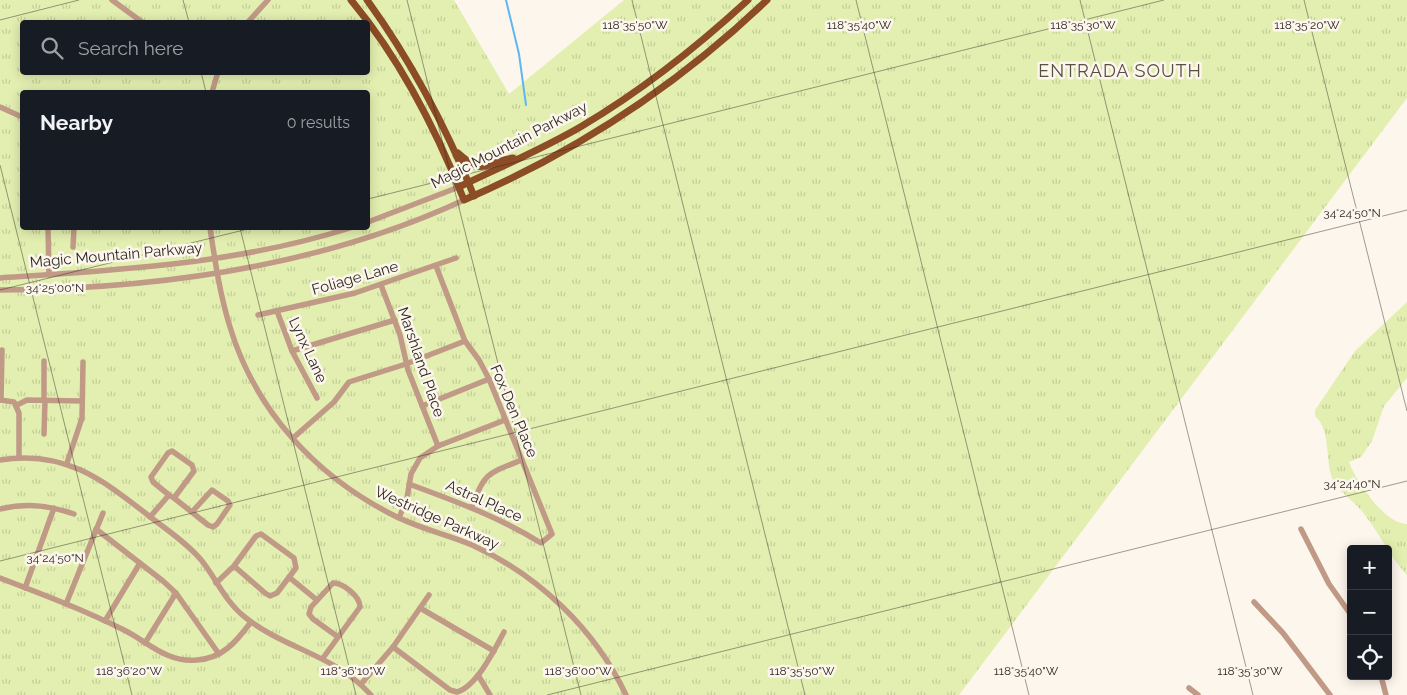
<!DOCTYPE html>
<html lang="en">
<head>
<meta charset="utf-8">
<style>
	body { margin:0; font-family:Raleway,sans-serif; background:#242831; color:#f1f3f6 }
	.controls { position:absolute; right:15px; bottom:15px; display:grid; overflow:hidden; border-radius:5px; box-shadow:0 2px 12px #0003 }
	.controls button { width:45px; height:45px; display:grid; place-items:center; padding:0; border:0; border-bottom:1px solid #363941; background:#171b24; color:#f1f3f6; font:25px sans-serif }
	.list { margin:0; padding:0; list-style:none }
	h2 { display:flex; justify-content:space-between; align-items:center; height:65px; margin:0; padding:0 20px; font-size:21px }
	h2 small { font-size:16px; font-weight:400; color:#9ea1a6 }
	.icon { flex:none; width:28px; height:28px; fill:none; stroke:currentColor; stroke-width:2; stroke-linecap:round; stroke-linejoin:round }
	.map { position:relative; flex:none; width:1407px; height:695px; overflow:hidden }
	.search { position:absolute; background:#171b24; box-shadow:0 2px 12px #0003; left:20px; top:20px; width:350px; height:55px; display:flex; align-items:center; gap:12px; box-sizing:border-box; padding:0 18px; border-radius:5px; color:#9ea1a6; font-size:19px }
	.panel { position:absolute; background:#171b24; box-shadow:0 2px 12px #0003; left:20px; top:90px; width:350px; height:140px; border-radius:5px }
	.map>svg:first-child { display:block }
</style>
</head>
<body>
<div class="map">
<svg width="1407" height="695" viewBox="0 0 1407 695">
	<defs>
		<pattern id="grass-tufts" width="24" height="20" patternUnits="userSpaceOnUse" patternTransform="scale(1.25)"><rect width="24" height="20" fill="#e3efb0"/><path d="M3 7l-1-3M5 7V3M7 7l1-3M15 17l-1-3M17 17v-4M19 17l1-3" fill="none" stroke="#c3cd97"/></pattern>
	</defs>
	<rect width="100%" height="100%" fill="#fdf6ed"/>
	<g fill="url(#grass-tufts)" fill-rule="evenodd">
		<path d="M 0,0 L 454,0 L 509,94 L 624,0 L 1407,0 L 1407,98 L 959,695 L 0,695 ZM 22,22 L 368,22 L 368,72 L 22,72 ZM 22,92 L 368,92 L 368,228 L 22,228 Z"/>
		<path d="M 1407,302 L 1407,378 L 1384,406 L 1372,441 L 1361,457 L 1349,462 C 1356,482 1385,524 1407,524 L 1407,575 C 1389,556 1378,530 1360,509 C 1353,500 1335,489 1332,478 C 1325,458 1331,430 1315,416 L 1315,410 L 1355,351 Z"/>
	</g>
	<g fill="none" stroke-linecap="round" stroke-linejoin="round">
		<polyline stroke="#5fb7f1" stroke-width="2" points="506,0 519,54 526,105"/>
		<g stroke="#c09a86" stroke-width="5.5">
			<polyline points="112,0 142,22"/>
			<polyline points="248,22 268,0"/>
			<polyline points="212,92 218,72"/>
			<polyline points="0,107 22,117"/>
			<polyline points="368,222 459,187"/>
			<polyline points="48,228 49,275"/>
			<path d="M 210,228 C 215,261 220,295 230,327 C 255,410 315,475 391,514 C 417,528 446,534 472,545 C 538,575 595,629 626,695"/>
			<polyline points="73,247 74,228"/>
			<path d="M 0,278 C 119,270 236,264 350,228"/>
			<polyline points="381,285 400,335 408,370 438,446"/>
			<path d="M 0,290 C 158,289 320,267 464,200"/>
			<polyline points="277,311 292,351 317,398"/>
			<polyline points="258,315 355,293 456,258"/>
			<polyline points="292,351 395,320"/>
			<polyline points="0,400 14,402 19,413 19,457"/>
			<polyline points="1,400 2,350"/>
			<polyline points="44,400 44,361"/>
			<polyline points="17,405 27,400 82,401"/>
			<polyline points="422,406 489,379"/>
			<polyline points="44,434 45,401"/>
			<polyline points="293,438 334,402 349,382 406,364 465,341"/>
			<path d="M 0,460 C 66,449 104,481 153,519 C 170,532 189,545 202,561 C 217,580 226,603 246,618 C 287,650 334,654 371,695"/>
			<polyline points="67,463 82,418 83,362"/>
			<path d="M 409,484 C 455,501 499,517 541,543 L 552,534 L 489,379 L 479,360 L 465,341 L 436,266"/>
			<polyline points="174,498 208,525 213,527 217,524 230,505 228,501 212,490 192,512"/>
			<path d="M 472,507 C 484,472 489,473 522,460"/>
			<path d="M 0,509 C 27,503 47,505 74,514"/>
			<polyline points="150,517 169,495 174,498 194,471 192,465 172,451 168,453 151,477 153,482 169,495"/>
			<polyline points="399,518 407,498 411,474 420,458 438,446 505,420"/>
			<polyline points="96,529 163,581 176,593 219,654"/>
			<polyline points="1301,529 1329,584 1351,615"/>
			<polyline points="289,577 317,600"/>
			<path d="M 0,578 C 42,594 84,610 124,630 C 148,642 167,663 197,660 C 223,658 236,642 251,622"/>
			<polyline points="216,583 234,566 256,536 261,534 294,558 296,568 277,593 270,596 265,593 234,566"/>
			<polyline points="25,588 54,508"/>
			<polyline points="1254,602 1283,633 1330,695"/>
			<polyline points="66,604 103,513"/>
			<polyline points="420,608 494,651"/>
			<polyline points="105,621 140,563"/>
			<polyline points="145,643 176,593"/>
			<path d="M 393,647 L 450,690 L 457,692 C 477,686 495,649 504,632"/>
			<path d="M 323,658 L 360,607 C 360,596 343,583 333,583 L 311,607 L 309,614 L 313,619 L 338,637"/>
			<polyline points="478,675 490,695"/>
			<polyline points="1381,676 1386,695"/>
			<polyline points="361,684 393,647 429,595"/>
			<polyline points="1189,688 1198,695"/>
		</g>
		<g stroke="#8c4c26" stroke-width="7">
			<path d="M 351,0 C 400,59 436,129 464,200 C 576,152 679,84 767,0"/>
			<path d="M 367,0 C 412,62 445,125 474,196"/>
			<path d="M 458,153 C 486,178 483,162 513,158"/>
			<path d="M 459,187 C 500,167 543,149 582,126 C 641,91 697,47 748,0"/>
		</g>
	</g>
	<path fill="none" stroke="#2d2923" stroke-width="1" stroke-opacity="0.45" d="M 183,0 L 189,22M 407,0 L 581,695M 632,0 L 805,695M 856,0 L 1029,695M 1080,0 L 1253,695M 1304,0 L 1407,411M 0,20 L 79,0M 201,72 L 206,92M 0,165 L 132,695M 368,199 L 1164,0M 240,228 L 356,695M 0,290 L 252,228M 0,561 L 1407,210M 547,695 L 1407,481"/>
	<g text-anchor="middle" stroke-width="5" stroke-linejoin="round" paint-order="stroke">
		<g font-size="15" fill="#2d2923" stroke="#fdf6ed">
			<text transform="translate(509 145) rotate(-27)" y="5">Magic Mountain Parkway</text>
			<text transform="translate(116 255) rotate(-5)" y="5">Magic Mountain Parkway</text>
			<text transform="translate(355 278) rotate(-16)" y="5">Foliage Lane</text>
			<text transform="translate(308 350) rotate(65)" y="5">Lynx Lane</text>
			<text transform="translate(421 362) rotate(71)" y="5">Marshland Place</text>
			<text transform="translate(514 411) rotate(67)" y="5">Fox Den Place</text>
			<text transform="translate(484 501) rotate(24)" y="5">Astral Place</text>
			<text transform="translate(437 518) rotate(24)" y="5">Westridge Parkway</text>
		</g>
		<g font-size="18" letter-spacing="1" fill="#594f42" stroke="#fdf6ed">
			<text x="1120" y="77">ENTRADA SOUTH</text>
		</g>
	</g>
	<g font-size="12" text-anchor="middle" fill="#2d2923" stroke="#fdf6ed" stroke-width="5" stroke-linejoin="round" paint-order="stroke">
		<text x="635" y="29">118°35'50"W</text>
		<text x="859" y="29">118°35'40"W</text>
		<text x="1083" y="29">118°35'30"W</text>
		<text x="1307" y="29">118°35'20"W</text>
		<text x="1352" y="217">34°24'50"N</text>
		<text x="55" y="292">34°25'00"N</text>
		<text x="1352" y="488">34°24'40"N</text>
		<text x="55" y="562">34°24'50"N</text>
		<text x="129" y="675">118°36'20"W</text>
		<text x="353" y="675">118°36'10"W</text>
		<text x="578" y="675">118°36'00"W</text>
		<text x="802" y="675">118°35'50"W</text>
		<text x="1026" y="675">118°35'40"W</text>
		<text x="1250" y="675">118°35'30"W</text>
	</g>
</svg>
<div class="controls">
<button>+</button>
<button>−</button>
<button><svg class="icon" aria-label="locate" viewBox="0 0 24 24"><circle cx="12" cy="12" r="6"/><path d="M12 2v4M12 18v4M2 12h4M18 12h4"/></svg></button>
</div>
<div class="search"><svg class="icon" aria-label="search" viewBox="0 0 24 24"><circle cx="10" cy="10" r="6"/><path d="M15 15l6 6"/></svg>Search here</div>
<section class="panel">
<h2>Nearby<small>0 results</small></h2>
<ul class="list">
</ul>
</section>
</div>
</body>
</html>
